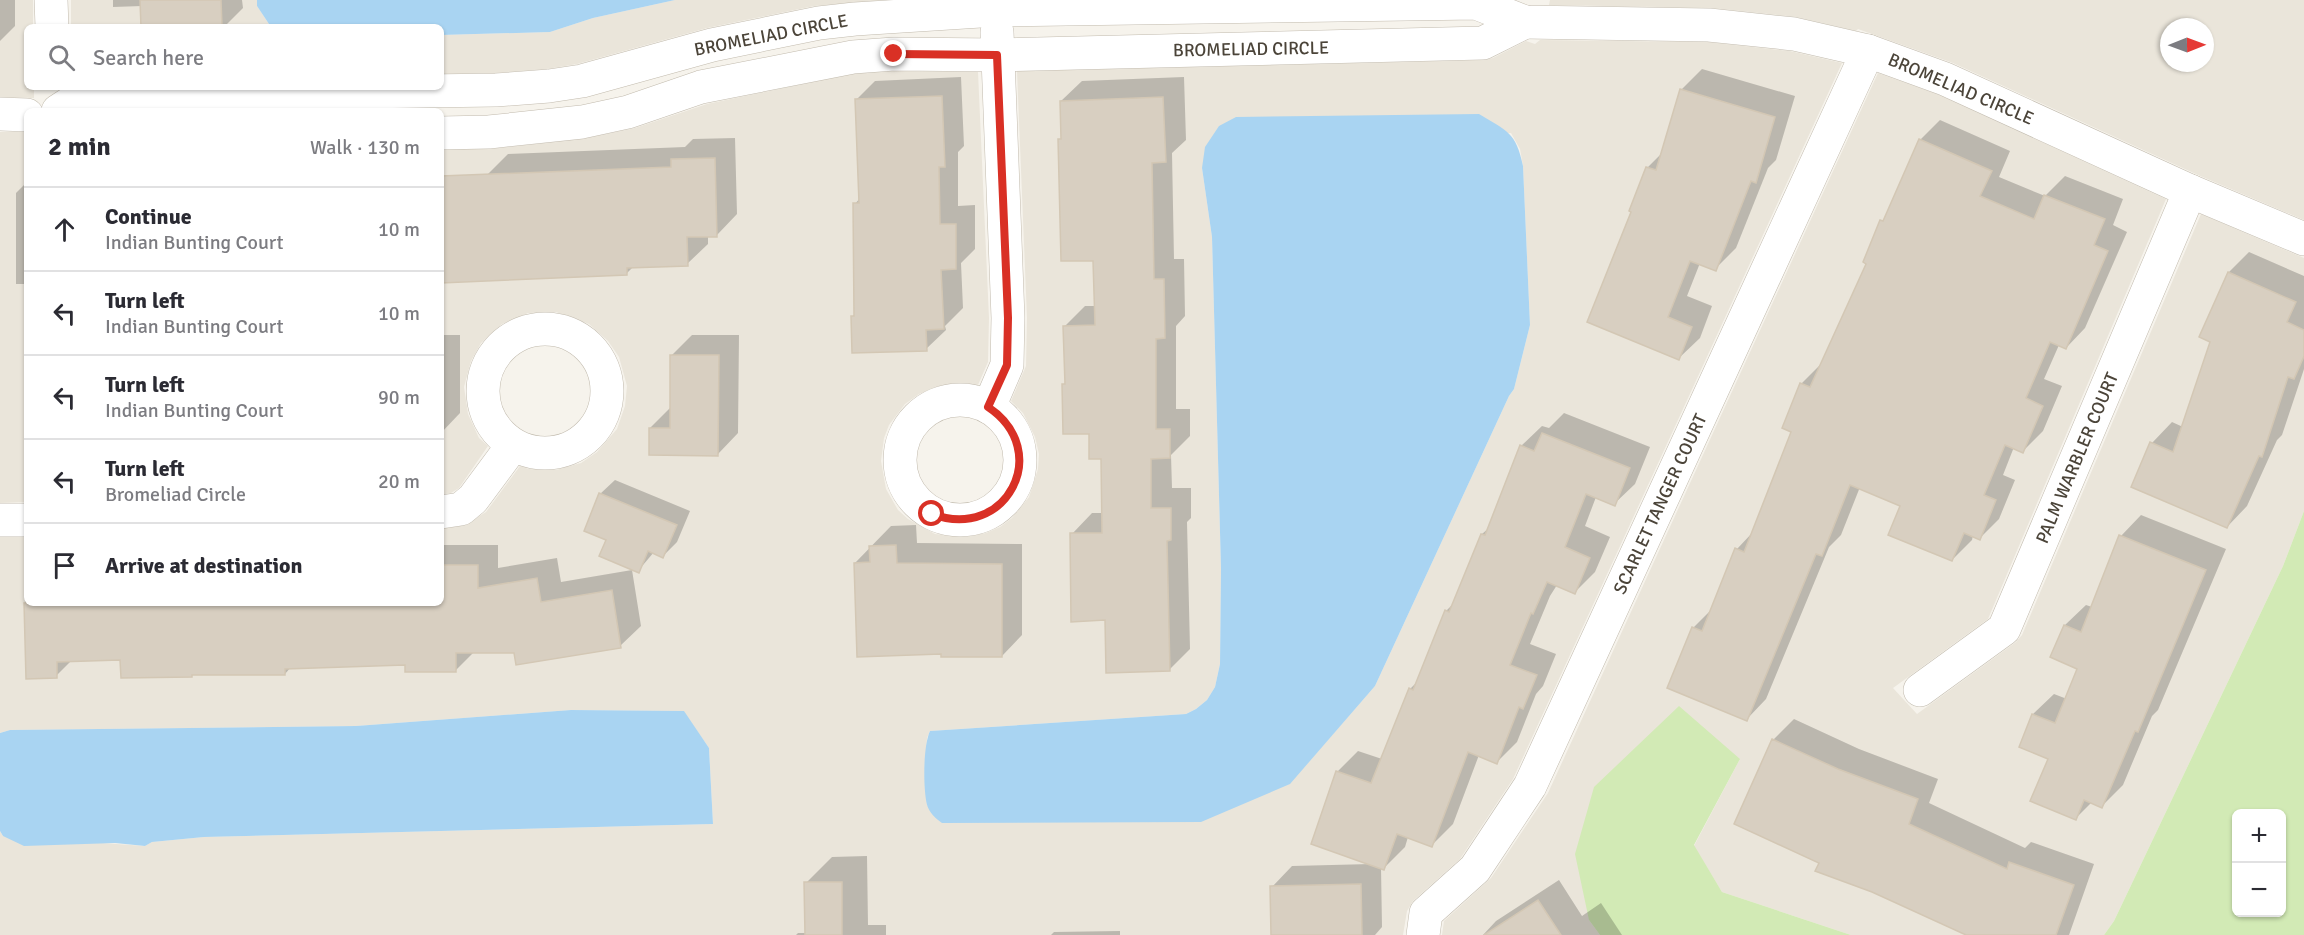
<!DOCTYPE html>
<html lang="en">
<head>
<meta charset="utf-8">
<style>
	body { margin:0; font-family:Signika,sans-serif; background:#f2f2f3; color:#2b2b33 }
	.controls { position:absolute; right:18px; bottom:18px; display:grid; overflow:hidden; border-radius:9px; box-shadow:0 2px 4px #0004 }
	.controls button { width:54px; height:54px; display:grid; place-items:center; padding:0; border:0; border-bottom:2px solid #e1e1e2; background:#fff; color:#2b2b33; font:30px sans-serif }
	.compass { position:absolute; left:2160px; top:18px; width:54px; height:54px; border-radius:50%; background:#fff; box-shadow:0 2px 4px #0004; rotate:89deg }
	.stop { position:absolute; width:18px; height:18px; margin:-14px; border:4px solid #d93025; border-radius:50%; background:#fff }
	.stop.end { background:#d93025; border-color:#fff; box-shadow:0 2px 6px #0008 }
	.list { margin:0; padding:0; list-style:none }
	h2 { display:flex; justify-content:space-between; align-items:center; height:78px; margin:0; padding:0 24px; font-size:26px }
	h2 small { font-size:20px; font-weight:400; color:#7c7c81 }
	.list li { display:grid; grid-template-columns:39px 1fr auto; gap:18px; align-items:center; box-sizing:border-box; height:84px; padding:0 24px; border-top:2px solid #e1e1e2 }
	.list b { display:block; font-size:22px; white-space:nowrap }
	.list p { margin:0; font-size:20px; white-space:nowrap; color:#7c7c81 }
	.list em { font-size:20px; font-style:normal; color:#7c7c81 }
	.icon { flex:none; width:33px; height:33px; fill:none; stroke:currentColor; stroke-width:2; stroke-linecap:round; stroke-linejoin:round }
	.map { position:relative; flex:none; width:2304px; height:935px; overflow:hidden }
	.search { position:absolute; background:#fff; box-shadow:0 2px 4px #0004; left:24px; top:24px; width:420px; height:66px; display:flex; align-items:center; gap:15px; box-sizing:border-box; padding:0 21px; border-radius:9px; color:#7c7c81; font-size:22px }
	.panel { position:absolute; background:#fff; box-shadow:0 2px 4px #0004; left:24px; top:108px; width:420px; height:498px; border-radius:9px }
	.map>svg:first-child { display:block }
</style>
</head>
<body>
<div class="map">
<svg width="2304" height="935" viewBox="0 0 2304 935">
	<rect width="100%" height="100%" fill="#f6f3ec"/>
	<g fill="#eae5da" fill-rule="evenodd">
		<polygon points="0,0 33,0 33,27 27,27 27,87 34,87 34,98 0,97"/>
		<polygon points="71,0 257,0 257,6 271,27 71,27"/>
		<polygon points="675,0 884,0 814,6 707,28 577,64 547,69 495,73 441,74 441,35 550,32 593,18"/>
		<path d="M 1550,0 L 2304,0 L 2304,220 L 2198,175 L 1953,63 L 1858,29 L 1856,31 L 1796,17 L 1712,8 L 1549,5 ZM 2169,27 L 2205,27 L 2205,63 L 2169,63 Z"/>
		<path d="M 1540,40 L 1708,42 L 1790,51 L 1842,63 L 1513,779 L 1460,859 L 1413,901 L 1407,911 L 1403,935 L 0,935 L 0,831 L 3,836 L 145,846 L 152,842 L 204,837 L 713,824 L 709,748 L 683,711 L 571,710 L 356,726 L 10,730 L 0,733 L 0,537 L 27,536 L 27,603 L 441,603 L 441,529 L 465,525 L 486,512 L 520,466 L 529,469 L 556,470 L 581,463 L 597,452 L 617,429 L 625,406 L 627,386 L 619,357 L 608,341 L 589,324 L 556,312 L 528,313 L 502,324 L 481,343 L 471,361 L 464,387 L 468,414 L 479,438 L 488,446 L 459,488 L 451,493 L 441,495 L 441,149 L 490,149 L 586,138 L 635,128 L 707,104 L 855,73 L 894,71 L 978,72 L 989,318 L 988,362 L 978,385 L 960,383 L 942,385 L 919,394 L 905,404 L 889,425 L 884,438 L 881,461 L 886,489 L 898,510 L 908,519 L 935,534 L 966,537 L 986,533 L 1000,527 L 1012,518 L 1029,497 L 1038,469 L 1039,454 L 1035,437 L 1023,413 L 1011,401 L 1026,366 L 1027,318 L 1017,71 L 1484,60 L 1493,58 L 1526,41 L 1535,44 ZM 1511,133 L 1520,149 L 1523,166 L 1530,325 L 1514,389 L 1509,396 L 1375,686 L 1290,783 L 927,806 L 925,775 L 927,738 L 930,731 L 1186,714 L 1196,709 L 1207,700 L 1215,687 L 1220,664 L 1221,569 L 1212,237 L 1202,168 Z"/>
		<polygon points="1878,73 1937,94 2166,199 1988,619 1893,688 1917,714 2016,642 2022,635 2201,214 2304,258 2304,511 2283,566 2114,921 2104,935 1851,935 1722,892 1694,846 1740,759 1589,920 1600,935 1442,935 1444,921 1491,878 1548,793"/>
		<polygon points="0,132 27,132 27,502 0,503"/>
	</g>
	<g fill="#d2eab5" fill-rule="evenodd">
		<path d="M 2304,511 L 2304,935 L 2104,935 L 2114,921 L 2283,566 ZM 2236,814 L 2282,814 L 2282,912 L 2236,912 Z"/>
		<polygon points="1679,706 1740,759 1694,845 1722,892 1851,935 1600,935 1589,920 1575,854 1594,787"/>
	</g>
	<g fill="#a9d4f2">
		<polygon points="257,0 675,0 593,18 550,32 441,35 441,27 271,27 257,6"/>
		<path d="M 1479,114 C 1507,131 1516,132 1523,166 L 1530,325 L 1514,389 L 1509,396 L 1375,686 L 1290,784 L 1201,822 L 942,823 C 936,819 929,812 927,805 C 923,788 923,746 930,731 L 1186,714 L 1196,709 L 1207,700 L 1215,687 L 1220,664 L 1221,569 L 1212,237 L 1202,168 L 1205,147 L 1219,126 L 1236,117 Z"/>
		<polygon points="571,710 684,711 709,748 713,824 204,837 152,842 145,846 115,843 24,846 3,836 0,831 0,733 10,730 356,726"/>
	</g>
	<g fill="#0003">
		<polygon points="0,0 15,0 15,26 0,41"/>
		<polygon points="113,0 242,0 243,8 224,27 143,27 142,6 113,7"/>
		<polygon points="1702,69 1795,96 1776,160 1768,168 1736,248 1715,269 1700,263 1687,296 1712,306 1700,338 1679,358 1633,211 1631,210 1648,167 1663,152 1682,89"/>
		<polygon points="961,77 964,146 958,152 958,206 975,205 975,249 961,263 963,308 945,326 946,330 926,349 852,317 856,313 855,204 860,198 856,100 875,81"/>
		<polygon points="1184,77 1186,140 1172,153 1174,259 1184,259 1185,316 1176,326 1176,409 1190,409 1190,436 1171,455 1172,488 1191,488 1191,518 1187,522 1190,649 1169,670 1106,619 1072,534 1092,513 1104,513 1103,458 1064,385 1066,383 1064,327 1085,306 1096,306 1094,259 1060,140 1063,137 1061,101 1082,81"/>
		<polygon points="1940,120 2010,151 1999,177 2045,196 2065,176 2123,199 2113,225 2127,232 2085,328 2066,348 2059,345 2044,379 2062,386 2043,431 2023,451 2014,447 2003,475 2015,480 1999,519 1980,538 1973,535 1972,540 1952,560 1902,505 1860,487 1841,535 1829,547 1766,699 1747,719 1693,628 1713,608 1737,549 1753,532 1793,431 1784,427 1802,383 1821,364 1868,263 1882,221 1887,215 1920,140"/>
		<polygon points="735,138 737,214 717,235 708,235 708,244 687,264 634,266 627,273 441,281 441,176 443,190 487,175 508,154 685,147 693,139"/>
		<polygon points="27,182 27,284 16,284 16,193"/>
		<polygon points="2249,252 2304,276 2304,369 2282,435 2277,440 2247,506 2227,527 2133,486 2152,443 2172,422 2183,427 2212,341 2229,272"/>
		<polygon points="441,335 460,335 460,413 441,433"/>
		<polygon points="692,335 739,335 738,433 718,454 650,428 671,407 672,355"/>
		<polygon points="1564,413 1650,447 1635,484 1614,504 1596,497 1585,526 1610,537 1595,572 1575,592 1557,585 1550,596 1530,644 1556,654 1543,686 1536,694 1517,742 1496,763 1479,755 1453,824 1432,845 1408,837 1405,847 1384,868 1381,867 1382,927 1375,935 1273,935 1272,887 1292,866 1371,864 1313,843 1338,771 1358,751 1382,759 1410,689 1418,681 1446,611 1454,603 1482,534 1490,527 1521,446 1542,426 1549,428"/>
		<polygon points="615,480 690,511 677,542 663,556 654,552 638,571 608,539 600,494"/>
		<polygon points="2141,515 2226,549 2158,710 2152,716 2123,785 2102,806 2092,802 2076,818 2050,758 2021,746 2033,714 2054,694 2067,699 2079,668 2065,625 2086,605 2092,607 2121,536"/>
		<polygon points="916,525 917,543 1022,544 1022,635 1002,656 943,652 855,563 891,526"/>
		<polygon points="441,545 498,545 498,568 557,558 561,582 632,570 641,626 620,646 515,652 474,652 456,670 407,664 291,667 285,674 121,659 72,660 56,676 27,677 25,571 27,569 27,603 441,603"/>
		<polygon points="1794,719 1859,749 1938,779 1929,803 2025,848 2031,842 2094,864 2069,935 1970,935 1821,862 1773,740"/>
		<polygon points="867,856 868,925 886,925 886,935 796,935 798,933 806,933 806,883 832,857"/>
		<polygon points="1559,880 1582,916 1601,903 1622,935 1483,935 1496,921"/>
		<polygon points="1120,931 1120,935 1051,935 1054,932"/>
	</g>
	<g fill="#d8cfc1" stroke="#d3c7b4" stroke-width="1.5">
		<polygon points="140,0 221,0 222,27 141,27"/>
		<polygon points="1680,89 1775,117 1756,183 1751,181 1716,271 1690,261 1668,317 1692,327 1679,360 1587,322 1631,212 1629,211 1646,167 1656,170"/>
		<polygon points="942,96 945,167 939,167 940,224 956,224 956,269 941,270 944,329 926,330 927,351 852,353 851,316 854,316 853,203 859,203 855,99"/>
		<polygon points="1163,97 1166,162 1152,163 1154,279 1164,279 1165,338 1156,339 1156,429 1170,429 1170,458 1151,459 1151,508 1171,508 1171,540 1167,541 1170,671 1106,673 1105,620 1071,622 1070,533 1102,533 1101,459 1089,459 1089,434 1063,434 1062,384 1065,384 1063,326 1095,325 1093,261 1061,261 1058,139 1061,139 1060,101"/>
		<polygon points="1919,139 1992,171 1980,196 2034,219 2044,195 2105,219 2094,245 2108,251 2066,349 2050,342 2026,398 2043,406 2023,453 2005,445 1984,495 1996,500 1980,540 1964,533 1952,561 1888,535 1900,506 1850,485 1822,556 1816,554 1747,721 1667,688 1692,627 1702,631 1735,548 1744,552 1791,432 1782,428 1800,383 1810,387 1866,264 1863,262 1880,220 1883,221"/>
		<polygon points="715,158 717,237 687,237 688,266 627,268 627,275 441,283 441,176 671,167 671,159"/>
		<polygon points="2228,272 2296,302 2287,322 2304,330 2304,356 2294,379 2288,377 2262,457 2259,456 2227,528 2131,487 2150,442 2173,452 2210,342 2199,337"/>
		<polygon points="670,355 719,355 718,456 649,455 649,428 670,428"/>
		<polygon points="1542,433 1630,468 1615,506 1586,494 1565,547 1590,558 1575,594 1547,582 1533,614 1531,613 1510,665 1537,675 1523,709 1519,707 1497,764 1468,752 1432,847 1397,834 1384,870 1311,844 1336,771 1371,783 1409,688 1413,690 1445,610 1449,612 1481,534 1485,535 1520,445 1534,451"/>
		<polygon points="599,493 677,525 663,558 648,551 639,573 599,556 606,540 584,531"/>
		<polygon points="2119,535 2206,570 2138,732 2135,731 2102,808 2084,800 2076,820 2030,801 2048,759 2019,747 2032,714 2055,723 2077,669 2050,657 2064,625 2081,632"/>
		<polygon points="896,545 897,563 1002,564 1002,657 941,657 941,654 857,657 854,563 870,562 869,546"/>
		<polygon points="441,565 478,565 478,588 537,578 541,602 612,590 621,648 516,665 514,653 456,653 456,672 405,672 405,665 285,669 285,675 192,675 192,677 121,678 120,660 57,662 57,678 26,679 24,603 441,603"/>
		<polygon points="1772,739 1838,769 1918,799 1909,824 2007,869 2009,862 2074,885 2056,935 1966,935 1872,892 1815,871 1819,863 1734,824"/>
		<polygon points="804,882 842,882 842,935 805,935"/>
		<polygon points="1361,884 1362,935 1271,935 1270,886"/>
		<polygon points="1538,900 1561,935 1484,935"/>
	</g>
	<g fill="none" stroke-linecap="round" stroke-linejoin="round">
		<defs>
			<g id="minor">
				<polyline points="51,0 52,27"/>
				<polyline points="58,111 81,96 496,90 549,86 582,81 712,45 819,23 855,19 996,10 1476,3 1525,22 1709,25 1794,34 1868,51 1945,79 2190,191 2304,239"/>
				<polyline points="0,114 27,115"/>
				<polyline points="441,133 489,132 582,122 628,112 701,87 853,57 894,54 997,55 1483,43 1525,22"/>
				<circle cx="545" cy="391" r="62"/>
				<circle cx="960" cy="460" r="60"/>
				<polyline points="989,407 1007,365 1008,318 997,32"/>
				<polyline points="441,512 461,509 473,499 513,445"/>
				<polyline points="0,520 27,520"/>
				<polyline points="1920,690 2004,629 2190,191"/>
				<polyline points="1423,935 1426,913 1475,869 1530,786 1868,51"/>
			</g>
		</defs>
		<use href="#minor" stroke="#c2bbae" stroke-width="34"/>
		<use href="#minor" stroke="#fff" stroke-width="33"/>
	</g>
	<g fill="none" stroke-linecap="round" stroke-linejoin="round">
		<path stroke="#d93025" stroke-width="8" d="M 894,54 L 997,55 L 1008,318 L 1007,365 L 988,407 C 1054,451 1006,542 932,514"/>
	</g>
	<g text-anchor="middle" stroke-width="4.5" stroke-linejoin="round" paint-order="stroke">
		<g font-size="18" fill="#4b4439" stroke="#fff">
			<text transform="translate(771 35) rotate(-11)" y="6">BROMELIAD CIRCLE</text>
			<text transform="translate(1251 49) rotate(-1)" y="6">BROMELIAD CIRCLE</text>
			<text transform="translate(1961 89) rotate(23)" y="6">BROMELIAD CIRCLE</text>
			<text transform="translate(2077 458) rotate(-67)" y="6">PALM WARBLER COURT</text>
			<text transform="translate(1660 504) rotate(-65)" y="6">SCARLET TANGER COURT</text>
		</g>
	</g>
</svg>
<div class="controls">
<button>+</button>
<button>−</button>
</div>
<svg class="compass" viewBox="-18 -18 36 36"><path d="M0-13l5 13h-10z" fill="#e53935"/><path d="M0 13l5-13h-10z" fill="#7c7c81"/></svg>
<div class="stop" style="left:932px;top:514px"></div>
<div class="stop end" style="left:894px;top:54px"></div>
<div class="search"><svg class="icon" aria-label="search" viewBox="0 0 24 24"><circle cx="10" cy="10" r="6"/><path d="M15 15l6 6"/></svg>Search here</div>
<section class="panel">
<h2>2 min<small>Walk · 130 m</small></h2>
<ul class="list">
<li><svg class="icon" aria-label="ahead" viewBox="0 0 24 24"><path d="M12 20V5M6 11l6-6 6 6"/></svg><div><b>Continue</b><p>Indian Bunting Court</p></div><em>10 m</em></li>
<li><svg class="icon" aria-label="left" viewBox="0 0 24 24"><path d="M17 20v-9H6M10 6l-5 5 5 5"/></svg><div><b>Turn left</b><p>Indian Bunting Court</p></div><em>10 m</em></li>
<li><svg class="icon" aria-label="left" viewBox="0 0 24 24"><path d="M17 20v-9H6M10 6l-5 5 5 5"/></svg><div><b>Turn left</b><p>Indian Bunting Court</p></div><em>90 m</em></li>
<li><svg class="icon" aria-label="left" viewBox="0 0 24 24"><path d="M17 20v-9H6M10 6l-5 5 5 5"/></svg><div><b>Turn left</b><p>Bromeliad Circle</p></div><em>20 m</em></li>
<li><svg class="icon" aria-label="arrive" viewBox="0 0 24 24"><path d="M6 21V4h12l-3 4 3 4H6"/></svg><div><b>Arrive at destination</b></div></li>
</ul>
</section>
</div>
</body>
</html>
